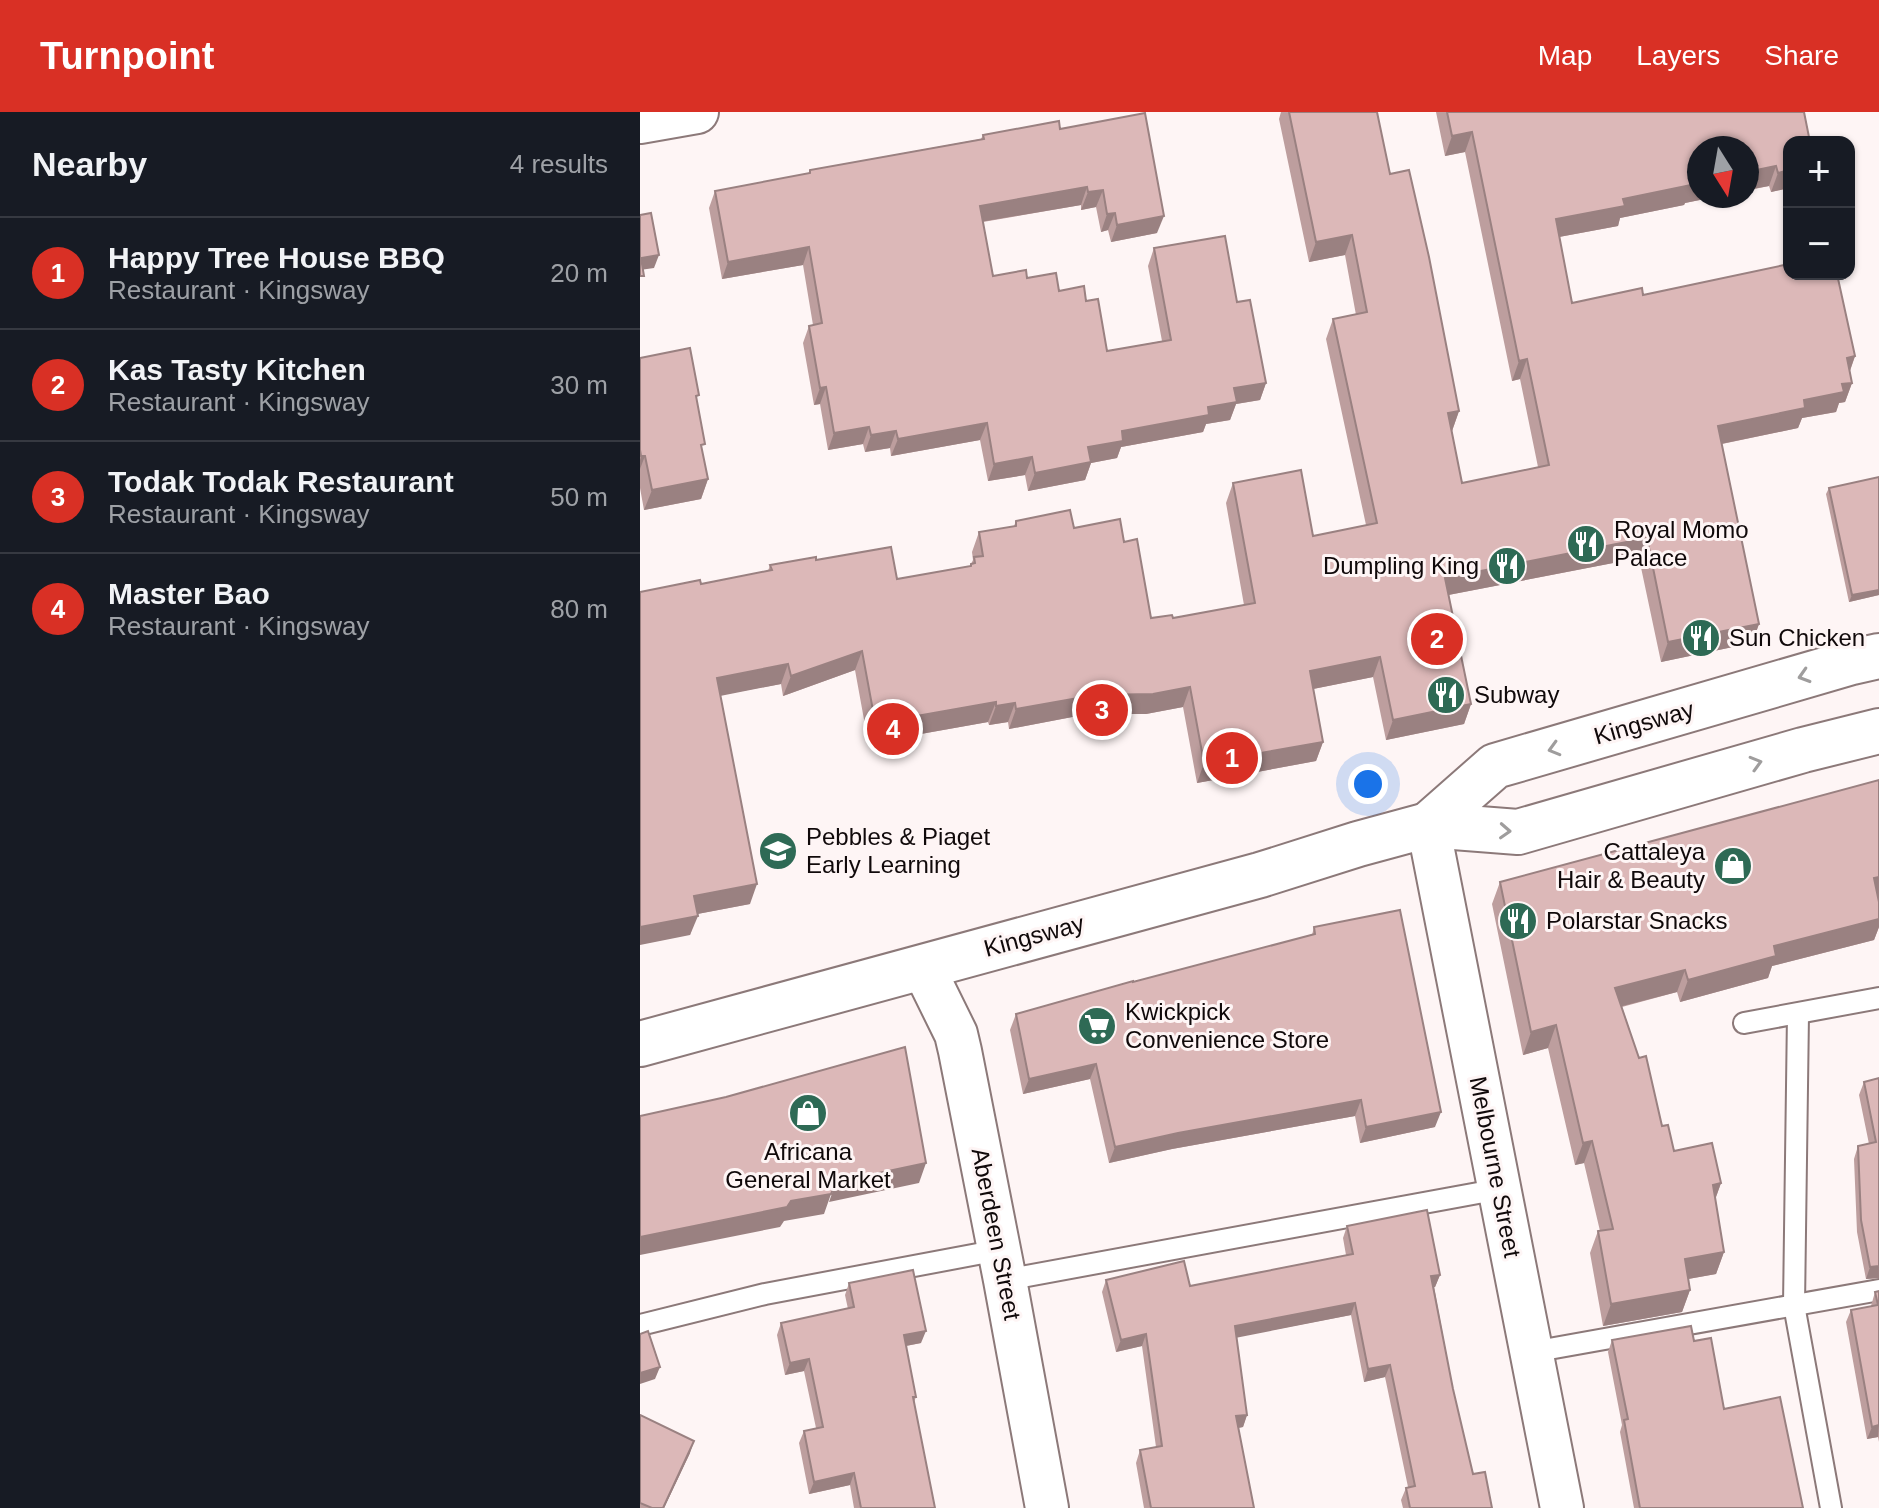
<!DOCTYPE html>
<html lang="en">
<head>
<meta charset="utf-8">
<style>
	body { margin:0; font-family:Arial,sans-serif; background:#20242c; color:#f1f3f6 }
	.controls { position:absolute; right:24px; top:24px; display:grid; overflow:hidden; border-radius:16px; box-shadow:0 2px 6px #0004 }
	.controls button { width:72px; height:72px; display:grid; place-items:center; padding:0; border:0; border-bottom:2px solid #363941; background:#171b24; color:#f1f3f6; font:40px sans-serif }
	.compass { position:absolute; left:1047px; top:24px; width:72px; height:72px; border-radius:50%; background:#171b24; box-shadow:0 2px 6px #0004; rotate:169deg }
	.you { position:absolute; left:728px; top:672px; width:28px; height:28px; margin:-20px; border:6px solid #fff; border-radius:50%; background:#1a73e8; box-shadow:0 0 0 12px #1a73e833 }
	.badge { display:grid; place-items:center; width:52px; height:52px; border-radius:50%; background:#d93025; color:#fff; font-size:26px; font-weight:700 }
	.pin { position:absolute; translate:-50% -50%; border:4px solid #fff; box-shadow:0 2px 8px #0006 }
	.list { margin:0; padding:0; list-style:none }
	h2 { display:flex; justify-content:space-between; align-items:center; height:104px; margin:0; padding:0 32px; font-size:34px }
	h2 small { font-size:26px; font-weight:400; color:#9ea1a6 }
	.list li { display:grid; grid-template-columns:52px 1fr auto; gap:24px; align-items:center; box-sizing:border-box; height:112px; padding:0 32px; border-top:2px solid #363941 }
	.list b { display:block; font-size:30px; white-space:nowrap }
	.list p { margin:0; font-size:26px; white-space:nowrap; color:#9ea1a6 }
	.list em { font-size:26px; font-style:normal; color:#9ea1a6 }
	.map { position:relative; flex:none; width:1239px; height:1396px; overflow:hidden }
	header { display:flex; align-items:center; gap:48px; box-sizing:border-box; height:112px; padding:0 40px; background:#d93025; color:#fff }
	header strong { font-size:38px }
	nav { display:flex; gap:44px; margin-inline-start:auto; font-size:28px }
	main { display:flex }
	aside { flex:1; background:#171b24 }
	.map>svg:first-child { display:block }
</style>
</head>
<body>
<header>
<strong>Turnpoint</strong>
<nav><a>Map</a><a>Layers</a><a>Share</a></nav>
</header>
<main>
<aside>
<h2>Nearby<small>4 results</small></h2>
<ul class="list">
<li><span class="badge">1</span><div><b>Happy Tree House BBQ</b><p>Restaurant · Kingsway</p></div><em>20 m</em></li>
<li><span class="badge">2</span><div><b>Kas Tasty Kitchen</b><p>Restaurant · Kingsway</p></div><em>30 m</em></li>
<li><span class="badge">3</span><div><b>Todak Todak Restaurant</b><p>Restaurant · Kingsway</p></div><em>50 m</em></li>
<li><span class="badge">4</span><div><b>Master Bao</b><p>Restaurant · Kingsway</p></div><em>80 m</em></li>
</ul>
</aside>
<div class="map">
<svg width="1239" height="1396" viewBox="0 0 1239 1396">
	<rect width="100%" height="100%" fill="#fef5f5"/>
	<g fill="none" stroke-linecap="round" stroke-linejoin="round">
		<defs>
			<g id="service">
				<polyline points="1158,902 1154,1193 1191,1396"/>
				<polyline points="1104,911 1239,886"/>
				<polyline points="365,1168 860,1077"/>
				<polyline points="0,1213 125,1182 359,1138"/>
				<polyline points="892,1240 1239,1178"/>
			</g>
			<g id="minor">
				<polyline points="0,10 57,0"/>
				<polyline points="788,713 922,1396"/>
				<polyline points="283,855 316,922 320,939 365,1168 407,1396"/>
			</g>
			<g id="primary">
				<polyline points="788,713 855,654 1212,550 1239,544"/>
				<polyline points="0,932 620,763 718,732 788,713 878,720 1163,638 1239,619"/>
			</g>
		</defs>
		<use href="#service" stroke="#8c7979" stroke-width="24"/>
		<use href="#minor" stroke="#8c7979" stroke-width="46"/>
		<use href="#primary" stroke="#8c7979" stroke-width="48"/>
		<use href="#service" stroke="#fff" stroke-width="20"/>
		<use href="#minor" stroke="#fff" stroke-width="42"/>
		<use href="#primary" stroke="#fff" stroke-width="44"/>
	</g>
	<g fill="#bd9e9e">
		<polygon points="641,0 737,0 750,62 819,299 812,319 822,371 898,355 880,267 872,269 825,40 805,44 796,0 1164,0 1149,30 1149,76 1131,80 1129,74 1045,91 1044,93 980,106 978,114 919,125 932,191 1003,183 1215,244 1210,259 1212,271 1205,290 1199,291 1196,300 1162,306 1158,316 1082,332 1119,512 1112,531 1021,550 999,446 808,483 831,592 824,612 746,628 733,565 673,577 683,630 676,649 557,671 543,595 506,602 448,602 369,617 368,610 349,613 348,610 247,628 246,621 227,624 215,558 143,584 141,572 80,583 110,792 57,802 50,823 61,472 128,459 130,453 176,448 257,467 330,454 333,448 332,440 339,420 374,414 376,409 434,416 484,430 511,506 533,506 604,493 586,391 593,371 673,424 726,413 686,227 693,207 716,203 705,143 669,150 639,7"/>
		<polygon points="420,17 517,121 471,130 468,118 461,120 456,95 441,98 441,93 343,110 353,164 387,166 446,189 467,239 522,229 508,154 514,136 597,190 626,271 620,288 596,292 590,308 566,312 563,320 481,335 477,346 451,351 445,368 388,379 385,363 348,369 340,328 251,344 250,336 225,340 223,332 188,338 180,292 174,293 163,231 169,214 173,213 163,153 82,167 69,96 75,79 168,62 170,58 341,27 343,23"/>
		<polygon points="0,246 57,290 62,339 68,367 61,387 4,398 0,376"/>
		<polygon points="1189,376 1239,483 1209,490 1186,382"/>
		<polygon points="860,770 1238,786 1239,815 1234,828 1132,854 1128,866 1040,890 1037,880 982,895 1022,1014 1034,1039 1081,1071 1075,1088 1084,1140 1076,1162 1048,1167 1050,1178 1042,1200 963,1214 950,1141 958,1119 960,1119 944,1051 935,1053 908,936 883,943 852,792"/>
		<polygon points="674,815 795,1015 720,1031 715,1004 532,1037 469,1051 450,967 383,982 370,918 376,902 672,823"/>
		<polygon points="1239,966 1239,1166 1226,1167 1217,1120 1214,1047 1218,1034 1229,1032 1219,983 1224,970"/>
		<polygon points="707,1114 800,1163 795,1175 794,1175 813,1277 833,1362 852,1396 763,1396 761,1388 766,1376 768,1375 745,1265 724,1270 711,1203 596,1225 607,1303 603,1315 598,1316 614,1396 504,1396 496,1351 500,1338 516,1335 502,1234 476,1240 462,1180 466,1168 550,1174 706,1143 703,1126"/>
		<polygon points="209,1171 281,1231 266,1234 276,1285 274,1290 295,1396 214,1396 210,1373 169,1382 159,1331 164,1319 176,1316 164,1259 145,1263 137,1223 141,1211 208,1197 205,1183"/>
		<polygon points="1239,1179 1239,1330 1238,1325 1227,1327 1206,1210 1211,1198 1231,1194 1235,1180"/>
		<polygon points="972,1228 1054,1229 1084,1297 1163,1396 994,1396 980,1320 982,1313 968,1240"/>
		<polygon points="0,1303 50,1341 24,1396 0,1396"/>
	</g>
	<g fill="#9a8181">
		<polygon points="832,20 825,40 805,44 812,24"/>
		<polygon points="1136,54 1129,74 1107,78 1107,60"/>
		<polygon points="1149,58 1149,76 1131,80 1138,61"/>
		<polygon points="1059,70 1059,84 1079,84 1045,91 1044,93 980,106 978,114 908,127 916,107 983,87"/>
		<polygon points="447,75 441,93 334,111 340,94"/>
		<polygon points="463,78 456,95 441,98 448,80"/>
		<polygon points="475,101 468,118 461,120 467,102"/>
		<polygon points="524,104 517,121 471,130 477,113"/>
		<polygon points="712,123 705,143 669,150 676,130"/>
		<polygon points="169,135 163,153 82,167 88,150"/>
		<polygon points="19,143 14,156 0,158 1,146"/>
		<polygon points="1215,244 1208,264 1207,246"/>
		<polygon points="887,247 880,267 872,269 879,249"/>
		<polygon points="626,271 620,288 596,292 590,308 566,312 563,320 481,335 477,346 451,351 445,368 388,379 395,361 482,319 568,295 594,276"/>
		<polygon points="1212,271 1205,290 1199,291 1196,300 1162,306 1158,316 1071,334 1078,314 1202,272"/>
		<polygon points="186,275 180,292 174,293 180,276"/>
		<polygon points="819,299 812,319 801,321 808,301"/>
		<polygon points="347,311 340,328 251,344 258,327"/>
		<polygon points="229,315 223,332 188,338 194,321"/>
		<polygon points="256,319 250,336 225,340 231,323"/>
		<polygon points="1,344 5,344 0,357 0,348"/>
		<polygon points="392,345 385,363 348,369 354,352"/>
		<polygon points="68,367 61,387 4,398 12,378"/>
		<polygon points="1007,426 999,446 798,485 805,466"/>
		<polygon points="1239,478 1239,483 1209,490 1212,483"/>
		<polygon points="1119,512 1112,531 1021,550 1028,530"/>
		<polygon points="222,539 215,558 143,584 151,564"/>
		<polygon points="740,545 733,565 663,579 670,559"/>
		<polygon points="148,552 141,572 70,586 77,566"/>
		<polygon points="550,575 543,595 506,602 448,602 369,617 376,597 455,583"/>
		<polygon points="356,590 348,610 247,628 254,608"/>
		<polygon points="375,591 368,610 349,613 356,594"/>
		<polygon points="831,592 824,612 746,628 753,608"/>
		<polygon points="253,601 246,621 227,624 234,604"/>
		<polygon points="683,630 676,649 557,671 564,651"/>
		<polygon points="1239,765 1239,786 1226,788 1234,766"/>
		<polygon points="117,772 110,792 47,804 54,784"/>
		<polygon points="58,804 50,823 0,833 0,815"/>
		<polygon points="1239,807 1239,815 1234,828 1132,854 1128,866 1040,890 1048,868 1134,834"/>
		<polygon points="1045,858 1037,880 967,898 975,876"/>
		<polygon points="916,913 908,936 883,943 891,920"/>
		<polygon points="456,952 450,967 383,982 389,967"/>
		<polygon points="721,988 715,1004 532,1037 469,1051 475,1035 538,1021"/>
		<polygon points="801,1000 795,1015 720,1031 726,1015"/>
		<polygon points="952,1029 944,1051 935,1053 943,1031"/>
		<polygon points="286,1051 279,1071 189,1090 196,1070"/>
		<polygon points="1081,1071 1073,1093 1073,1073"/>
		<polygon points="191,1082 184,1102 144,1109 140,1115 0,1143 0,1125 151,1089"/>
		<polygon points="1084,1140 1076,1162 1037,1169 1045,1147"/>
		<polygon points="1239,1154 1239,1166 1226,1167 1230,1155"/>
		<polygon points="800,1163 795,1175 787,1177 791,1164"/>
		<polygon points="1050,1178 1042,1200 963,1214 971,1192"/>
		<polygon points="715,1191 711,1203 590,1227 595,1214"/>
		<polygon points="286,1219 281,1231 260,1235 264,1223"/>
		<polygon points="506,1222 502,1234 476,1240 481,1228"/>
		<polygon points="169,1247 164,1259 145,1263 150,1251"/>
		<polygon points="750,1253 745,1265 724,1270 728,1257"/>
		<polygon points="20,1255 15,1267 0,1272 0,1261"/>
		<polygon points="607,1303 603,1315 592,1317 596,1304"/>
		<polygon points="1239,1313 1238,1325 1227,1327 1232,1315"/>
		<polygon points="54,1329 50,1341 24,1396 23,1396"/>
		<polygon points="214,1361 210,1373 169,1382 174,1370"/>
	</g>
	<g fill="#dcb8b8" stroke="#9a8181" stroke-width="2">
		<polygon points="649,0 737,0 750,62 769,58 789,145 819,299 808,301 822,371 909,353 887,247 879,249 832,20 812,24 807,0 1164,0 1170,30 1149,30 1149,58 1138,61 1136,54 1107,60 1107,36 1059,36 1059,70 1051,71 1051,73 983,87 985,94 916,107 932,191 1002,176 1003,183 1149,152 1149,162 1197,162 1215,244 1207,246 1212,271 1202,272 1204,280 1164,288 1165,296 1078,314 1119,512 1028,530 1007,426 805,466 831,592 753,608 740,545 670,559 683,630 564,651 550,575 513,582 455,583 376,597 375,591 356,594 356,590 254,608 253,601 234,604 222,539 151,564 148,552 77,566 117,772 54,784 58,804 0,815 0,480 60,468 61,472 132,458 130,453 176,445 176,448 251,435 257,467 331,454 331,452 335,451 334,445 343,444 339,420 376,414 376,409 430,398 434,416 480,407 484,430 497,427 511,506 532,503 533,506 615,491 593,371 661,358 673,424 737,411 693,207 727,200 712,123 676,130"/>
		<polygon points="505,1 524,104 477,113 475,101 467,102 463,78 448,80 447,75 340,94 353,164 386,158 387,166 416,161 419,179 444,174 446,189 458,187 467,239 531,228 514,136 585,124 597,190 610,188 626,271 594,276 597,290 568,295 569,303 482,319 483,329 448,335 451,350 395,361 392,345 354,352 347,311 258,327 256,319 231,323 229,315 194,321 186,275 180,276 169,214 182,211 169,135 88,150 75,79 170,61 170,58 344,27 343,23 419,9 420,17"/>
		<polygon points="11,101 19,143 1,146 4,164 0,164 0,103"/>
		<polygon points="50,236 59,283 56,284 65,332 61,333 68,367 12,378 5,344 1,344 0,338 0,246"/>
		<polygon points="1239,365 1239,478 1212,483 1189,376"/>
		<polygon points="1239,668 1239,765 1234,766 1239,790 1239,807 1134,834 1136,844 1048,868 1045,858 975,876 999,946 1006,944 1022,1014 1028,1013 1034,1039 1072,1031 1081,1071 1073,1073 1084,1140 1045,1147 1050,1178 971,1192 958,1119 973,1117 952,1029 943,1031 916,913 891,920 860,770"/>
		<polygon points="760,798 801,1000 726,1015 721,988 538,1021 475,1035 456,952 389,967 376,902 493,869 493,870 675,822 674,815"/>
		<polygon points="265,935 286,1051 196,1070 191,1082 151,1089 147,1095 0,1125 0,1004 86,985"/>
		<polygon points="1239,966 1239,1154 1230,1155 1221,1108 1218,1034 1236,1030 1224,970"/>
		<polygon points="787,1098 800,1163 791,1164 813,1277 833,1362 845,1360 852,1396 770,1396 766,1376 775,1374 750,1253 728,1257 715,1191 595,1214 607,1303 596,1304 614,1396 511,1396 500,1338 522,1334 506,1222 481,1228 466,1168 544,1149 550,1174 713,1142 707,1114"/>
		<polygon points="273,1158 286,1219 264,1223 276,1285 273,1285 295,1396 221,1396 214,1361 174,1370 164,1319 183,1315 169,1247 150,1251 141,1211 214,1195 209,1171"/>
		<polygon points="1239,1179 1239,1313 1232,1315 1211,1198 1238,1193 1235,1180"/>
		<polygon points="1051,1214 1054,1229 1071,1226 1084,1297 1140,1285 1163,1396 1000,1396 984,1308 988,1307 972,1228"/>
		<polygon points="8,1219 20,1255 0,1261 0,1222"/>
		<polygon points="0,1303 54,1329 23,1396 12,1396 0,1391"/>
	</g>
	<defs><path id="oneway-chevron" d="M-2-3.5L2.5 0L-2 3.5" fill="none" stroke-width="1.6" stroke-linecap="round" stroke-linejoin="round" transform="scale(2)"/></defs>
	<g stroke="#9f9d9d">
		<use href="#oneway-chevron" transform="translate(1164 564) rotate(163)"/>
		<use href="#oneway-chevron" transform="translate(914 637) rotate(164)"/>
		<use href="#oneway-chevron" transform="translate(1116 651) rotate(-16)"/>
		<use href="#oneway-chevron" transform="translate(865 719) rotate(3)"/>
	</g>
	<defs>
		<symbol id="restaurant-disc" viewBox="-11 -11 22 22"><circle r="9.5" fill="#2e6a55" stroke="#fef5f5"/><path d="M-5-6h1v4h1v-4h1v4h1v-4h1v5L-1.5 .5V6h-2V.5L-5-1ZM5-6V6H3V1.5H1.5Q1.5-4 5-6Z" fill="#fff"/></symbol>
		<symbol id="school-disc" viewBox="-11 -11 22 22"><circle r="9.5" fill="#2e6a55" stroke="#fef5f5"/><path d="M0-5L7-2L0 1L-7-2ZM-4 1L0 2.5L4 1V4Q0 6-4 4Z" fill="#fff"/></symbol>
		<symbol id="shop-disc" viewBox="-11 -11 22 22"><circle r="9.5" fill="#2e6a55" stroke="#fef5f5"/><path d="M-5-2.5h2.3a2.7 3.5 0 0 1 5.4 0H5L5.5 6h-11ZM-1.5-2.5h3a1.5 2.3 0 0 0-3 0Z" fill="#fff"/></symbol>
		<symbol id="supermarket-disc" viewBox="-11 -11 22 22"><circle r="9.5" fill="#2e6a55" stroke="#fef5f5"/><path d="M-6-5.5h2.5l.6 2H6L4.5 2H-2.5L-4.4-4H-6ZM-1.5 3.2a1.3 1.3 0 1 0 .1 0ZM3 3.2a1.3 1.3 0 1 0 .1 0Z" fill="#fff"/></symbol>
	</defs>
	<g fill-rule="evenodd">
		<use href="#restaurant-disc" x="924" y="410" width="44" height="44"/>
		<use href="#restaurant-disc" x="845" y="432" width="44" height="44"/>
		<use href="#restaurant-disc" x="1039" y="504" width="44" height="44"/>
		<use href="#restaurant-disc" x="784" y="561" width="44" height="44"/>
		<use href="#school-disc" x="116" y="717" width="44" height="44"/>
		<use href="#shop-disc" x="1071" y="732" width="44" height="44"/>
		<use href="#restaurant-disc" x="856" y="787" width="44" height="44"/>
		<use href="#supermarket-disc" x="435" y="892" width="44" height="44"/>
		<use href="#shop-disc" x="146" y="979" width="44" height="44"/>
	</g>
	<g text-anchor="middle" stroke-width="6" stroke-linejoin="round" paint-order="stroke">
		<g font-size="24" fill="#10090a" stroke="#fef5f5" text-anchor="start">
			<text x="974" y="426">Royal Momo<tspan x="974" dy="28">Palace</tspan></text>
			<text x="839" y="462" text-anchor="end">Dumpling King</text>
			<text x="1089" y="534">Sun Chicken</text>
			<text x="834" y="591">Subway</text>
			<text x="166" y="733">Pebbles &amp; Piaget<tspan x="166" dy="28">Early Learning</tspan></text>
			<text x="1065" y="748" text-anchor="end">Cattaleya<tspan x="1065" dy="28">Hair &amp; Beauty</tspan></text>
			<text x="906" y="817">Polarstar Snacks</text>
			<text x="485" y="908">Kwickpick<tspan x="485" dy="28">Convenience Store</tspan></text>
			<text x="168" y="1048" text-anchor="middle">Africana<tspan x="168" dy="28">General Market</tspan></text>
		</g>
		<g font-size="24" fill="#10090a" stroke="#fef5f5">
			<text transform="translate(1004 611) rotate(-16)" y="8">Kingsway</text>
			<text transform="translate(394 824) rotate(-15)" y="8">Kingsway</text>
			<text transform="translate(855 1055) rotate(79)" y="8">Melbourne Street</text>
			<text transform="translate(356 1122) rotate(79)" y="8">Aberdeen Street</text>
		</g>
	</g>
</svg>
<div class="controls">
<button>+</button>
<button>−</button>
</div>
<svg class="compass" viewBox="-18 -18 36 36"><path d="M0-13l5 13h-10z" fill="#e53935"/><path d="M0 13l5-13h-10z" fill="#9ea1a6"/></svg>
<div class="you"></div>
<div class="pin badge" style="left:592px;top:646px">1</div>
<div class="pin badge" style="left:797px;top:527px">2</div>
<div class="pin badge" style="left:462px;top:598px">3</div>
<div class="pin badge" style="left:253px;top:617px">4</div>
</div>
</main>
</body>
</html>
